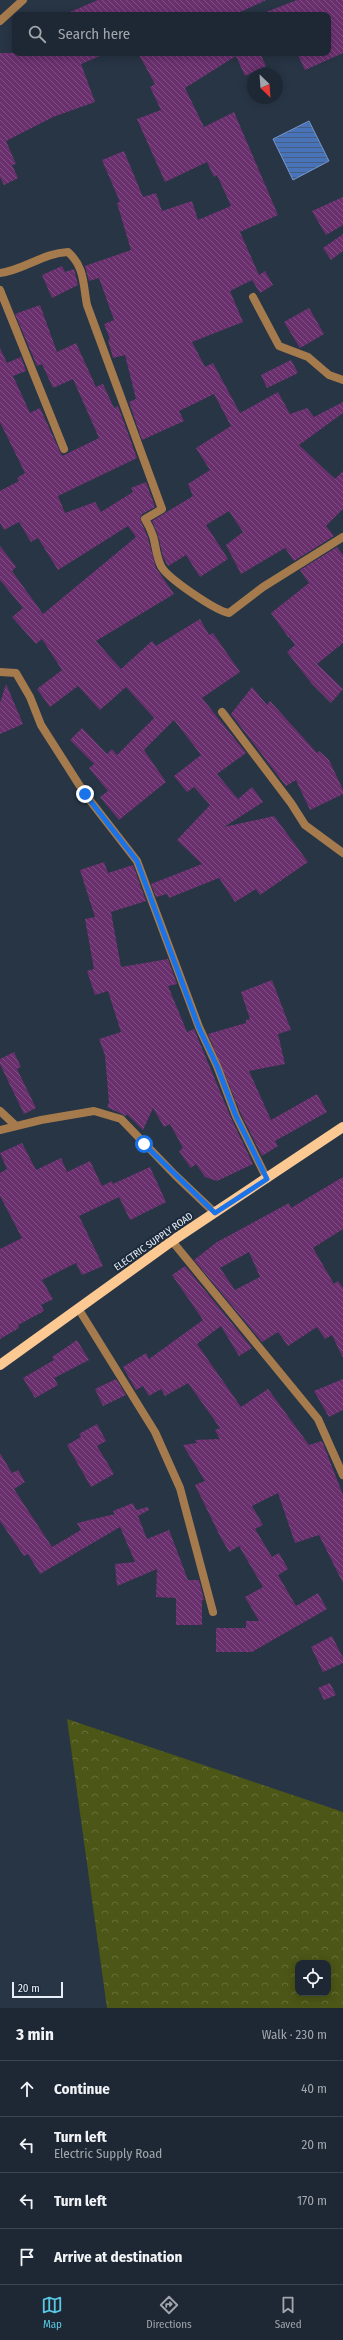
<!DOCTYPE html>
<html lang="en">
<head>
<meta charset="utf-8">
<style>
	body { margin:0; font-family:"Fira Sans Condensed",sans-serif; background:#26303c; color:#f1f3f6 }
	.controls { position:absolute; right:12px; bottom:12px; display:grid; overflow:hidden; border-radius:8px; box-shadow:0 2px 10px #0003 }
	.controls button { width:36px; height:36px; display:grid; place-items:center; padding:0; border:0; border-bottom:1px solid #3c444f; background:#1e2834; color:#f1f3f6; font:20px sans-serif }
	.compass { position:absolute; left:247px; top:68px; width:36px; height:36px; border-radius:50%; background:#1e2834; box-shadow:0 2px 10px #0003; rotate:155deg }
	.scale { position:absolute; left:12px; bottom:10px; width:51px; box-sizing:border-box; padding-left:4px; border:2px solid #e6eff9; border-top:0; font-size:11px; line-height:14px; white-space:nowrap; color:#e6eff9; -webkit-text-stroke:3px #1e2b3b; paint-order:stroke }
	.stop { position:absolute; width:12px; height:12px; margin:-9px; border:3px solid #1a73e8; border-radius:50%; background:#fff }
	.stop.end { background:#1a73e8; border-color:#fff; box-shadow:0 1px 4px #0008 }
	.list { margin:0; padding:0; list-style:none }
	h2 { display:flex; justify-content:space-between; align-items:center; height:52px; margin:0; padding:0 16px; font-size:17px }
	h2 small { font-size:13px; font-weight:400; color:#a1a6ac }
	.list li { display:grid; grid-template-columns:26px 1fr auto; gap:12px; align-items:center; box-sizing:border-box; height:56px; padding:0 16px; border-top:1px solid #3c444f }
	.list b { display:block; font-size:15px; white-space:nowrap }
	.list p { margin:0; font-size:13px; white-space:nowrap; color:#a1a6ac }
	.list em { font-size:13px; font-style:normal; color:#a1a6ac }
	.icon { flex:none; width:22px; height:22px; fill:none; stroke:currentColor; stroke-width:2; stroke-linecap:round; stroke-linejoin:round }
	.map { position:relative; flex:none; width:343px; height:2008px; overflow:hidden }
	.search { position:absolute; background:#1e2834; box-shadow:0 2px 10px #0003; left:12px; right:12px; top:12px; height:44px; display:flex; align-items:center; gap:10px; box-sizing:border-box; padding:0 14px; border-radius:8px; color:#a1a6ac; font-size:15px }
	.sheet { height:276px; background:#1e2834 }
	nav { display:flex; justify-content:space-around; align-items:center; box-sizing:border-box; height:56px; border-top:1px solid #3c444f; background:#1e2834; font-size:11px; color:#a1a6ac }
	nav a { display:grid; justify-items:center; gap:2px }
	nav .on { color:#59c8e4 }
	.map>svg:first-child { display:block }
</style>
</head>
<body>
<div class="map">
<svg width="343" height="2008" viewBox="0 0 343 2008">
	<defs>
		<pattern id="forest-crowns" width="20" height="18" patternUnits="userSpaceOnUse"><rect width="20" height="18" fill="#4c5616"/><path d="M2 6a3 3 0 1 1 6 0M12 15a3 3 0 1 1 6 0" fill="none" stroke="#666f39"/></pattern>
		<pattern id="water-rules" width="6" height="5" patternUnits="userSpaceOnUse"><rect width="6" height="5" fill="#4873b9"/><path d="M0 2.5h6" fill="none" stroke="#465e82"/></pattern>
		<pattern id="building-back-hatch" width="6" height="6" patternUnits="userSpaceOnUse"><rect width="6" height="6" fill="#6a306e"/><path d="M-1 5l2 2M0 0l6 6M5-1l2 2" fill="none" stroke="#7f4e83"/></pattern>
	</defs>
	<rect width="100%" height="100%" fill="#283545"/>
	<path fill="url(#forest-crowns)" fill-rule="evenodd" d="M 67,1719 L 343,1812 L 343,2008 L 107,2008 ZM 298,1963 L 328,1963 L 328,1993 L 298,1993 Z"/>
	<polygon fill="url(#water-rules)" stroke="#7798cc" points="309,121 329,161 293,180 273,139"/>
	<g fill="url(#building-back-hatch)" fill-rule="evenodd">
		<polygon points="98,0 266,0 234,15 63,15"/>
		<polygon points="297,0 343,0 343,53 305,70 297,53 328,53 328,15 261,14"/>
		<polygon points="0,53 107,53 81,64 95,102 53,117 6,141 16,164 12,165 18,178 4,185 0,177"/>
		<polygon points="138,53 260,53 266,66 245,76 236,56 185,88 204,127 234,112 278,215 240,232 259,275 265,271 273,285 260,293 252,280 230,291 243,322 192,342 205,367 213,363 240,413 278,392 290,414 307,408 314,417 343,402 343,413 299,445 335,479 343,471 343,509 326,526 334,536 294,561 285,548 241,574 226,545 243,532 229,511 206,525 228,559 200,577 186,555 168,566 163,557 158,535 152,521 193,496 188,484 210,470 196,448 231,426 214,394 179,411 184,421 142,440 129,402 136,399 125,355 113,358 108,340 110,339 104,324 114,320 99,278 89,281 85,266 131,250 117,203 120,202 102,160 124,151 143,197 156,193 162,211 192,201 198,220 231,206 217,175 214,177 207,162 165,182 137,119 161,110 150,87 155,84"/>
		<polygon points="343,197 343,225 326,235 312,211"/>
		<polygon points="343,234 343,251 331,260 323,248"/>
		<polygon points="62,266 65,272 74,269 78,285 52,298 42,275"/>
		<polygon points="40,305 57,352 76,343 96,387 103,384 114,408 118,406 137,458 58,496 65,513 95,502 101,512 133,492 131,488 146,482 155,507 142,514 140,519 148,538 156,568 174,594 96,641 121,669 152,641 156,646 200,619 209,635 213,633 240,672 202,698 246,753 217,774 238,799 252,787 263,802 224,827 274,816 308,862 260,895 256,889 235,902 219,878 169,898 167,894 156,897 151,884 202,864 177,840 210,805 194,787 187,792 174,776 201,755 174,720 144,750 166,782 119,820 100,797 108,791 89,768 94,764 70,740 82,728 107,754 112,749 117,755 154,718 126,687 100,710 78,686 50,707 37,689 62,670 42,639 36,644 12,617 23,608 0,580 0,546 16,567 12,571 43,614 136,537 128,526 58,570 38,538 31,542 19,522 4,530 0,523 0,491 19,481 17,478 25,473 0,422 0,348 7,363 21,357 26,371 13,376 30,413 40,408 62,456 99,438 73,379 53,388 42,364 37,366 15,314"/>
		<polygon points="309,308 324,334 300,348 284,322"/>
		<polygon points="291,360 298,373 267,388 261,375"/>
		<polygon points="337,547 343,555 343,643 317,664 343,689 331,703 312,684 287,652 295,645 290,638 292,635 289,638 271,613 309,583 300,570"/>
		<polygon points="6,684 23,724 0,734 0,703"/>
		<polygon points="252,687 267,705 270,701 317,753 319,751 329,760 343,790 343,794 310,810 296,780 286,786 231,714"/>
		<polygon points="104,862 108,873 133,865 146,901 111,912 121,967 168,959 177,984 168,986 187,1032 194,1029 231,1118 253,1164 217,1181 205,1177 196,1164 191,1168 179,1151 183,1148 170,1124 164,1127 153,1108 143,1130 127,1114 126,1116 107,1107 109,1103 105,1055 99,1039 121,1032 108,991 95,995 87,971 94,969 85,919 95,917 80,870"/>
		<polygon points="272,980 291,1030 278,1034 285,1064 249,1071 271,1120 317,1094 327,1112 275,1141 278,1146 262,1156 241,1114 208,1034 246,1023 246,1020 250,1019 241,992"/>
		<polygon points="14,1052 21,1067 17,1069 36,1108 24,1114 0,1064 0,1059"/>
		<polygon points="22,1143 36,1170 61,1158 67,1172 90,1161 102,1186 112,1181 113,1184 150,1167 166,1202 130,1220 119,1197 79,1216 103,1266 82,1275 76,1263 42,1280 53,1299 41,1305 44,1311 18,1325 19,1328 0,1339 0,1249 22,1238 0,1196 0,1173 7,1169 0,1153"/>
		<path d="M 343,1177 L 343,1229 L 313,1248 L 334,1284 L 338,1281 L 343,1288 L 343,1358 L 332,1335 L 325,1339 L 317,1327 L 288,1346 L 278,1332 L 262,1342 L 194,1260 L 217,1242 L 289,1203 L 291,1208 ZM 249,1252 L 260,1277 L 235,1290 L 220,1268 Z"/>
		<polygon points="185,1266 252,1348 239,1356 221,1326 197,1344 241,1407 268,1389 309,1445 322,1441 343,1495 343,1583 319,1535 295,1543 278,1493 252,1506 263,1525 255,1529 272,1557 279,1553 288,1569 278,1575 296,1606 318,1593 327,1609 252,1652 216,1652 216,1628 246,1628 246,1621 259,1621 245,1597 263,1587 239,1546 229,1552 220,1536 195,1485 205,1481 183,1445 197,1443 195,1440 220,1439 215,1430 220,1428 188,1383 165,1396 161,1389 149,1396 143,1386 136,1390 123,1367 146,1353 149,1359 203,1320 172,1275"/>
		<polygon points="77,1340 89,1360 54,1378 58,1385 35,1398 23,1378 54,1360 52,1357"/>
		<polygon points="116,1379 126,1395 103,1406 95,1389"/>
		<polygon points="343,1379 343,1410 329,1417 314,1391"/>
		<polygon points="97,1424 106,1441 97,1446 114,1474 91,1487 67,1445 81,1437 79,1434"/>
		<polygon points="0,1453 12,1473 18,1470 25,1482 14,1489 52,1547 81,1530 77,1523 115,1514 113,1511 133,1503 136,1510 148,1507 149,1510 138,1516 147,1539 169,1530 188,1580 199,1580 204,1600 202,1600 202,1625 176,1625 176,1598 156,1597 157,1569 117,1586 115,1564 135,1562 120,1527 40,1574 28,1554 24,1556 0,1521"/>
		<polygon points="332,1636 343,1658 343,1663 323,1672 311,1647"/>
		<polygon points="330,1683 336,1695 324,1700 318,1688"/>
	</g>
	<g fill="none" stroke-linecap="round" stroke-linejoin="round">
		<g stroke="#a57b4d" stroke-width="8">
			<polyline points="0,21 23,0"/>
			<path d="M 0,273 C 24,270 43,253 68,252 C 85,267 83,285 87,305 L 162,509 L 145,519 C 148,524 151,530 153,536 C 156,546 156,556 161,566 C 167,578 216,611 229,613 L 263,587 L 343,537"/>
			<polyline points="0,290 64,449"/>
			<polyline points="253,297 279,346 308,357 329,375 343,380"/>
			<polyline points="0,672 16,673 30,697 41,725 85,794 137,861 199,1027 217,1066 236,1116 267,1179"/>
			<polyline points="222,712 291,803 305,825 343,853"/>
			<polyline points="0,1111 15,1125"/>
			<polyline points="0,1130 41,1120 94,1111 121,1119 175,1175 215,1213"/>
			<polyline points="172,1241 318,1419 343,1475"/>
			<polyline points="78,1308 155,1432 180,1488 213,1612"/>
		</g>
		<polyline stroke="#fdc993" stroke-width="10" points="0,1365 172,1241 343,1127"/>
	</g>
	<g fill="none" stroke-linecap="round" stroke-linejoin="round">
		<polyline stroke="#1a73e8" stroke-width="5" points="85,794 137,861 199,1028 217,1066 236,1116 267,1179 215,1213 144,1144"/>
	</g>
	<g text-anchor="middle" stroke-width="4" stroke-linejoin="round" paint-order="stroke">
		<g font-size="10" fill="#e6eff9" stroke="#1e2b3b">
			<text transform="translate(153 1241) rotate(-35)" y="4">ELECTRIC SUPPLY ROAD</text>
		</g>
	</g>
</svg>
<div class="controls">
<button><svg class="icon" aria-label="locate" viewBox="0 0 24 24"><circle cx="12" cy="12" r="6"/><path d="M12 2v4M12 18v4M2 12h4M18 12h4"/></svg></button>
</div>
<svg class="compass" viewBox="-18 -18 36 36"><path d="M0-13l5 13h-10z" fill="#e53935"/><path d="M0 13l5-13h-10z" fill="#a1a6ac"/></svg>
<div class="scale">20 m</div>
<div class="stop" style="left:144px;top:1144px"></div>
<div class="stop end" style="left:85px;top:794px"></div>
<div class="search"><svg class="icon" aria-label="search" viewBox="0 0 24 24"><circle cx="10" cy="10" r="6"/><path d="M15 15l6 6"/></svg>Search here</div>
</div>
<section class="sheet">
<h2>3 min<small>Walk · 230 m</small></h2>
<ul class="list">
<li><svg class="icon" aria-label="ahead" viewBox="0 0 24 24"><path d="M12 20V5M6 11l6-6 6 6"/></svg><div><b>Continue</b></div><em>40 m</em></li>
<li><svg class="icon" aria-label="left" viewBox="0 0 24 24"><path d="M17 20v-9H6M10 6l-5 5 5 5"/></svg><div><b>Turn left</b><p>Electric Supply Road</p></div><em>20 m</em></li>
<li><svg class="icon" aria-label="left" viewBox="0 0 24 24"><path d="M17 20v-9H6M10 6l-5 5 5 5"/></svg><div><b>Turn left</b></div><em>170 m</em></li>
<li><svg class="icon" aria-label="arrive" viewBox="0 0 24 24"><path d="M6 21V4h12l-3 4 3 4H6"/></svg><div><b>Arrive at destination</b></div></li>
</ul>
</section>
<nav>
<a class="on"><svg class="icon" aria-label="map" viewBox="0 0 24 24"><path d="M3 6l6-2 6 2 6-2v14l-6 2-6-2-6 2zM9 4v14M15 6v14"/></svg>Map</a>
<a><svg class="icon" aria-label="directions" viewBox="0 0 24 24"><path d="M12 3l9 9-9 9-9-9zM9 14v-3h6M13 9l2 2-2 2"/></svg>Directions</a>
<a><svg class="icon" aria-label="saved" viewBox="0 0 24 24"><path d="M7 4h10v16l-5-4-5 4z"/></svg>Saved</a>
</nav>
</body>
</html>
